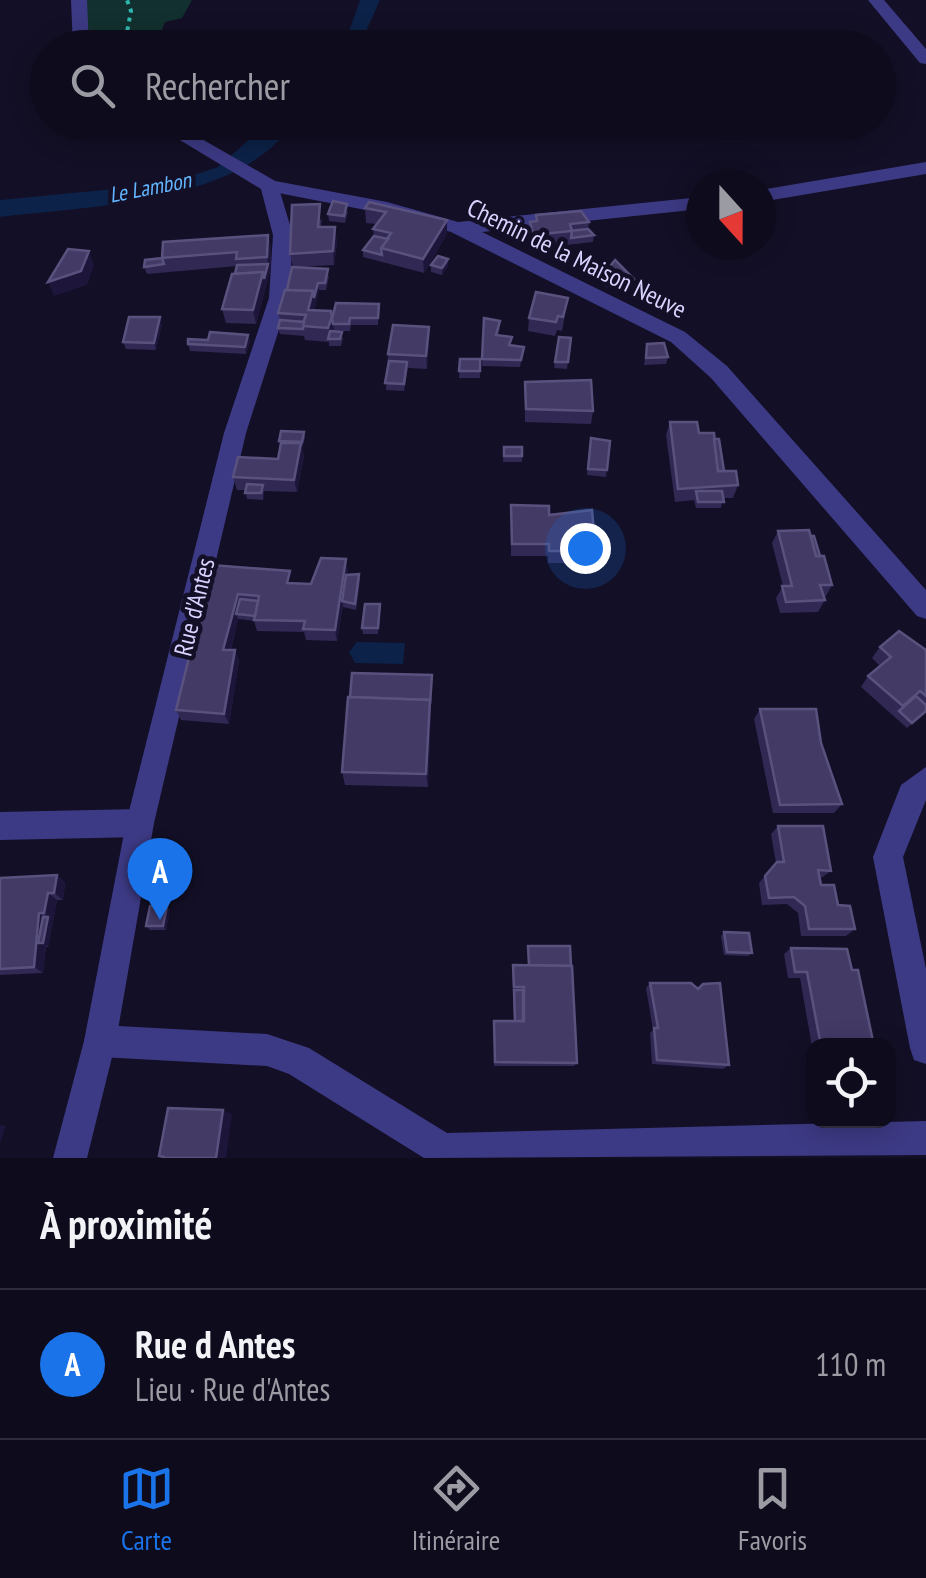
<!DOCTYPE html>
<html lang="fr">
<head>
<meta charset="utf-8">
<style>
	body { margin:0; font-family:"PT Sans Narrow",sans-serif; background:#171425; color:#f1f3f6 }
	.controls { position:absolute; right:30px; bottom:30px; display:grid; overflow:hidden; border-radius:20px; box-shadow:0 5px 25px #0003 }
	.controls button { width:90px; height:90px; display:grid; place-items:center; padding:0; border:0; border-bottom:2px solid #2e2b3b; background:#0e0b1c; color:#f1f3f6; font:50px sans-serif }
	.compass { position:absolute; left:686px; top:170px; width:90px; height:90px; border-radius:50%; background:#0e0b1c; box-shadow:0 5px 25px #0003; rotate:159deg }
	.you { position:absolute; left:585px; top:548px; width:35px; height:35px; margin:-25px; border:8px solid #fff; border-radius:50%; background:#1a73e8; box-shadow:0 0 0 15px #1a73e833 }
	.badge { display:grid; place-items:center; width:65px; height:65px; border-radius:50%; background:#1a73e8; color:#fff; font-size:32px; font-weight:700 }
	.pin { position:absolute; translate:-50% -82px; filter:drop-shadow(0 2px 5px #0008) }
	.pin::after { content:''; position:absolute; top:52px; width:35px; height:30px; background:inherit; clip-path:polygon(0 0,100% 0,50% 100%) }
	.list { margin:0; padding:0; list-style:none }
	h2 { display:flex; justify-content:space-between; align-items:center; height:130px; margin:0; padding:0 40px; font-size:42px }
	h2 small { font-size:32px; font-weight:400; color:#9b9ba3 }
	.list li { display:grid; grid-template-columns:65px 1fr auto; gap:30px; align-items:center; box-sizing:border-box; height:150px; padding:0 40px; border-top:2px solid #2e2b3b }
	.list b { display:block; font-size:38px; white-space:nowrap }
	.list p { margin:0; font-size:32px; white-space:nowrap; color:#9b9ba3 }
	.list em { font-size:32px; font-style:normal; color:#9b9ba3 }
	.icon { flex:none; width:55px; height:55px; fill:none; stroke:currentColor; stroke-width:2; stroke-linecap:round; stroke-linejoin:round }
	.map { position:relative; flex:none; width:926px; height:1158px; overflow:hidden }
	.search { position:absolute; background:#0e0b1c; box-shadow:0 5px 25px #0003; left:30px; right:30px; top:30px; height:110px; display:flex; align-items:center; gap:25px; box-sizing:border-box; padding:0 35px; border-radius:55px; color:#9b9ba3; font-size:38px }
	.sheet { height:280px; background:#0e0b1c }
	nav { display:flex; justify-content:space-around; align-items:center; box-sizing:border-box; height:140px; border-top:2px solid #2e2b3b; background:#0e0b1c; font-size:28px; color:#9b9ba3 }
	nav a { display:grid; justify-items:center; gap:5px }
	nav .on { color:#1a73e8 }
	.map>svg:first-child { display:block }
</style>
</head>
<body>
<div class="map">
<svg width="926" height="1158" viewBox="0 0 926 1158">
	<rect width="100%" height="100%" fill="#130f26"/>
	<polygon fill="#12302f" points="79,0 192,0 182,18 165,22 155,47 81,47"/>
	<g fill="#0c2248">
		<polygon points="360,0 380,0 359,47 338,47 347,37"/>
		<path d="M 268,123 L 293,123 C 239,204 90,206 0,217 L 0,200 L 124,188 L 191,176 L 218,167 Z"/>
		<polygon points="357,642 405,643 403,664 355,663 349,652"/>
	</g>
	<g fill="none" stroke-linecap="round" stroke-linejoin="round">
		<polyline stroke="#2fb8b0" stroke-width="4" stroke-dasharray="4 5" stroke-linecap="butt" points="124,48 131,11 127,0"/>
		<g fill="#3d3a85" fill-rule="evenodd">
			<polygon points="868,0 884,0 926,49 926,64 920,63"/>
			<polygon points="926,162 926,174 761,202 761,190"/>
			<polygon points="270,180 387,202 458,222 701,197 701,209 482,232 685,332 727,366 926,590 926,619 917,616 711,378 671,342 451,232 386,214 263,190 263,182"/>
			<polygon points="926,767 926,800 903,857 926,969 926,1064 914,1060 910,1048 873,857 901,785"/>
			<polygon points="140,809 150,813 154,823 150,833 140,837 0,840 0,812"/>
			<polygon points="100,1025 267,1034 309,1048 447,1133 926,1121 926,1155 424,1158 289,1074 267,1066 100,1057 88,1053 84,1041 88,1029"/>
		</g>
		<g fill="#3d3a85" fill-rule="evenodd">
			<polygon points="71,0 87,0 89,48 73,48"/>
			<polygon points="150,122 172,122 277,182 293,235 289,298 246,433 154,823 116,1041 87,1158 53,1158 84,1041 126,823 224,433 269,298 273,235 261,189"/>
		</g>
	</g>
	<g fill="#312854">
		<polygon points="365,208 447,220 447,234 424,273 363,257 363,250 374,236 373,229 377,224 366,223"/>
		<polygon points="348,211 345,223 329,221 328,214"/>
		<polygon points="536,215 589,222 588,229 594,235 593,242 532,249 529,236 530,222 535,221"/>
		<polygon points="322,218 321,227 337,241 334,265 297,267 329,276 326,290 319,290 314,310 332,319 379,304 378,325 351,325 350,331 334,331 343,338 341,346 329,346 329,342 305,340 304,336 280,334 278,328 280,320 278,313 287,290 293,267 290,254"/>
		<polygon points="268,235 271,249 270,271 256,324 226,323 222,309 237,266 147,274 144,267 162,258"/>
		<polygon points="431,265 448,266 442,275 431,272"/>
		<polygon points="601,277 634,279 633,286 625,295 600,284"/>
		<polygon points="568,298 562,331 557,330 555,336 528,331 529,318"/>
		<polygon points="484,318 500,328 498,335 511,345 524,347 520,367 482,366"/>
		<polygon points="162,324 156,350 126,349 123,342"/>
		<polygon points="248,335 250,342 246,354 190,351 188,344"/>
		<polygon points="559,337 571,338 567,369 554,368"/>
		<polygon points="429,341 427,369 408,368 404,391 386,390 388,354"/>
		<polygon points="647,344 668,357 666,364 644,365"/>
		<polygon points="460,359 480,359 480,378 459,378"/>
		<polygon points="525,382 593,411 591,424 525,422"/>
		<polygon points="670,422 714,439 724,471 738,485 733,498 723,498 721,508 696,508 694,500 675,502 666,435"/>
		<polygon points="304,432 305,438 302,448 304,456 297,492 264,491 263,500 247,499 245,490 237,490 233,477 278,459 280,445 279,441"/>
		<polygon points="591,438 610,441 606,477 587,475"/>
		<polygon points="504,447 522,456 522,462 503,462"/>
		<polygon points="511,505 549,515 594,533 605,551 602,563 548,563 548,556 511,556"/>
		<polygon points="778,531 820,556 832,585 826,596 824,596 825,600 818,612 780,613 776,598 783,586 772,543"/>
		<polygon points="212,565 293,584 311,584 348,571 348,575 359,574 360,580 356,610 343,607 343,605 337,641 306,640 304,632 257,631 254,621 238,619 231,650 235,650 239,661 229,724 181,720 176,710"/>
		<polygon points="380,604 378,634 363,634 362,628"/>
		<polygon points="880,647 926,650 926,712 907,728 861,687 868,676 880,666 872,658"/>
		<polygon points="432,675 428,787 345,785 342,772 350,697"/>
		<polygon points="760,709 821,743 842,804 834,813 773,813 754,719"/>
		<polygon points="778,826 831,871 821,878 822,885 855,929 846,936 801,936 798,913 787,904 762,905 759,883 776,863 771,834"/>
		<polygon points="57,875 65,883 63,900 57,900 48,947 46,947 43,973 0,975 0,878"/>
		<polygon points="167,906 170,910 166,930 150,930 146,926"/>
		<polygon points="724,932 752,953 748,956 724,955 721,936"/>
		<polygon points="528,946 577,1063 574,1066 494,1066 494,1021 514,1021 512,971 513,965 528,965"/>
		<polygon points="791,948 874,1046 814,1046 814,1058 800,978 788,978 784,954"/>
		<polygon points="650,983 729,1065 723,1069 652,1064 650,1033 653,1030 646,988"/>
	</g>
	<g fill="#1d163a">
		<polygon points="447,220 447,234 424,273 423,259"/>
		<polygon points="335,227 337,241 334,265 333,251"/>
		<polygon points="268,235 271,249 270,271 256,324 253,310 263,272 268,264 267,257"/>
		<polygon points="89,251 94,265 87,285 54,296 48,282"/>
		<polygon points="448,259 448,266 442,275 442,268"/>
		<polygon points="634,279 633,286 625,295 626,288"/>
		<polygon points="318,283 319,290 311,324 308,310 313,291"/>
		<polygon points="160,317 162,324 156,350 154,343"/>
		<polygon points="332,317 334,331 330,339 328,328"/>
		<polygon points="429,327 429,341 427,369 426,356"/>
		<polygon points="248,335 250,342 246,354 245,347"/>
		<polygon points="301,443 304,456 297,492 294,480"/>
		<polygon points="346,559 348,571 344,601 342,601 343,605 337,641 335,630"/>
		<polygon points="238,594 242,605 236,614 238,619 228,661 223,650"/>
		<polygon points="235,650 239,661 229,724 224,714"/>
		<polygon points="432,675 432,686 428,787 426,774"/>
		<polygon points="57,875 65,883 63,900 54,893"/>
		<polygon points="48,893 57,900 48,947 46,945 43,973 34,967 39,913 48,920 48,917 44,913"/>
		<polygon points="167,906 170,910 166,930 163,926"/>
		<polygon points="223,1110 232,1114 226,1158 216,1158"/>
		<polygon points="0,1125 6,1126 0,1143"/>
	</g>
	<g fill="#433a66" stroke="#5a527e" stroke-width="2.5">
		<polygon points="333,201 347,204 344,216 328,214"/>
		<polygon points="369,202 447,220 423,259 381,248 391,233 373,229 386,212 365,208"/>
		<polygon points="320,204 318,227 335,227 333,251 290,254 292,205"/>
		<polygon points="581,211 589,222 570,224 572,231 533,235 530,222 537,221 536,215"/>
		<polygon points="588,229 594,235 571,238 572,231 569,231"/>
		<polygon points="268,235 267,257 236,259 237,252 162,258 163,242"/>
		<polygon points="374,236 388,239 381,248 382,255 363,250"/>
		<polygon points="68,249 89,251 81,271 48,282"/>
		<polygon points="438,256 448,259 442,268 431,265"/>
		<polygon points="162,258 164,264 144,267 145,260"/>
		<polygon points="615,260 634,279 626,288 601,277"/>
		<polygon points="268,264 264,279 263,272 235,274 237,265"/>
		<polygon points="292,267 328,269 325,283 318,283 314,298 313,291 287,290"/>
		<polygon points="263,272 253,310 222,309 232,274"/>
		<polygon points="285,290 313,291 308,310 331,311 332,317 328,328 302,326 306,315 278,313"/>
		<polygon points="536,292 568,298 563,317 558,316 556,322 529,318"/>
		<polygon points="336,303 379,304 378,318 350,318 349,324 333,324 332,319"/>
		<polygon points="129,317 160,317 154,343 123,342"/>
		<polygon points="484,318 500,321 496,335 512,337 509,345 524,347 521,360 482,359"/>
		<polygon points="280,320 304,322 303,329 278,328"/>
		<polygon points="393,325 429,327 426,356 388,354"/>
		<polygon points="330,331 342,332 340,339 328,339"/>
		<polygon points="210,332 248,335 245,347 188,344 188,339 208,340"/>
		<polygon points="559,337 571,338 568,362 555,362"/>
		<polygon points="664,343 668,357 646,358 647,344"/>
		<polygon points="460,359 480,359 480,371 459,371"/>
		<polygon points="389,361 407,362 404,384 385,383"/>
		<polygon points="591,380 593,411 526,409 525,382"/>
		<polygon points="670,422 697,422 699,433 714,433 718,471 736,471 738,485 678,489"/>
		<polygon points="281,431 304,432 302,442 279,441"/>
		<polygon points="591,438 610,441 607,470 588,469"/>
		<polygon points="714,439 719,439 724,471 718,471"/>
		<polygon points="281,443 301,443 294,480 233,477 238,457 278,459"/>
		<rect x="504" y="447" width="18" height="9"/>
		<polygon points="247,484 263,485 261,493 245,493"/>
		<polygon points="696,491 722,491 724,502 698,502"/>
		<polygon points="511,505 549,506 549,515 592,510 594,533 604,533 605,551 549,551 549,544 512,544"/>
		<polygon points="809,530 816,556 824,556 832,585 820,585 825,600 786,602 782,586 792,586 778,531"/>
		<polygon points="811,536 814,536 820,556 816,556"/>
		<polygon points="321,558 346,559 335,630 303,629 305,621 254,620 259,596 238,594 223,650 235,650 224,714 176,710 212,565 290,571 287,583 311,584"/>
		<polygon points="359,574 355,604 342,601 346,575"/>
		<polygon points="240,599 258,601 255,616 236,614"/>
		<polygon points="365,604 380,604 378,628 362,628"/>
		<polygon points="899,631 926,650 926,696 920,691 903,706 868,676 891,657 880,647"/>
		<polygon points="352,673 432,675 430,704 430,700 350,697"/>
		<polygon points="916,696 926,705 926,711 912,723 899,711"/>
		<polygon points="348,697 430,700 426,774 342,772"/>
		<polygon points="760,709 816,709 821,743 842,804 780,805"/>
		<polygon points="778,826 823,826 831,871 818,870 821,885 834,885 838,905 850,906 855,929 809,929 805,906 794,897 769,898 765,876 777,862 784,862"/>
		<polygon points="57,875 54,893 48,893 44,913 39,913 34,967 0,969 0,878"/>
		<polygon points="150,906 167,906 163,926 146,926"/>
		<polygon points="43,917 48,917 43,943 38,943"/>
		<polygon points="724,932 749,933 752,953 727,952"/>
		<polygon points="528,946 570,946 571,966 529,965"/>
		<polygon points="791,948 847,949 852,970 858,970 874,1046 821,1046 807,972 795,972"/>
		<polygon points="513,965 572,966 577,1063 495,1062 494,1021 524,1021 524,987 514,987"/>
		<polygon points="650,983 691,983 698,989 703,984 720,983 729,1065 657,1060 654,1028 658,1028"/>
		<polygon points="514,990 523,990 523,1021 515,1021"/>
		<polygon points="168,1108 223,1110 216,1158 164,1158 164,1157 159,1156"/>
	</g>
	<g text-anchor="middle" stroke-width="9" stroke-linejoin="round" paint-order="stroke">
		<g font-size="22" font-style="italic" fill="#62b6ff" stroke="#130f26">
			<text transform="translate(150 187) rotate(-11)" y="8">Le Lambon</text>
		</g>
		<g font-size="25" fill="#d9d4ff" stroke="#130f26">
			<text transform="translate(577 258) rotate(26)" y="9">Chemin de la Maison Neuve</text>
			<text transform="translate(194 607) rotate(-76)" y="9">Rue d'Antes</text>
		</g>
	</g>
</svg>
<div class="controls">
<button><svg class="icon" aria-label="locate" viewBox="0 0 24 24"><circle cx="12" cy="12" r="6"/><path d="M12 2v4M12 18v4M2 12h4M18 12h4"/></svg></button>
</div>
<svg class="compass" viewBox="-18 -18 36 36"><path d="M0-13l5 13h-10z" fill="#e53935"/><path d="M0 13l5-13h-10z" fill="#9b9ba3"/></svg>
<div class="you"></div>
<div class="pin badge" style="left:160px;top:920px">A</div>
<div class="search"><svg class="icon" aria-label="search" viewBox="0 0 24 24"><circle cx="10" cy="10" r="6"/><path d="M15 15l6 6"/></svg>Rechercher</div>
</div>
<section class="sheet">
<h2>À proximité<small></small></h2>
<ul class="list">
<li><span class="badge">A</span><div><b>Rue d Antes</b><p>Lieu · Rue d'Antes</p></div><em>110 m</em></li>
</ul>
</section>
<nav>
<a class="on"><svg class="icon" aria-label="map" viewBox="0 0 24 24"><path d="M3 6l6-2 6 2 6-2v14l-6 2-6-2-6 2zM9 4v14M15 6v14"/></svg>Carte</a>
<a><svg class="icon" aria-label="directions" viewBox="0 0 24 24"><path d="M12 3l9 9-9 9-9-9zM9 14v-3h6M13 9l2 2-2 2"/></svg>Itinéraire</a>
<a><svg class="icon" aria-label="saved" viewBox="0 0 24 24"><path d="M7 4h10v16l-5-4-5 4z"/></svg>Favoris</a>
</nav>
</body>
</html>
